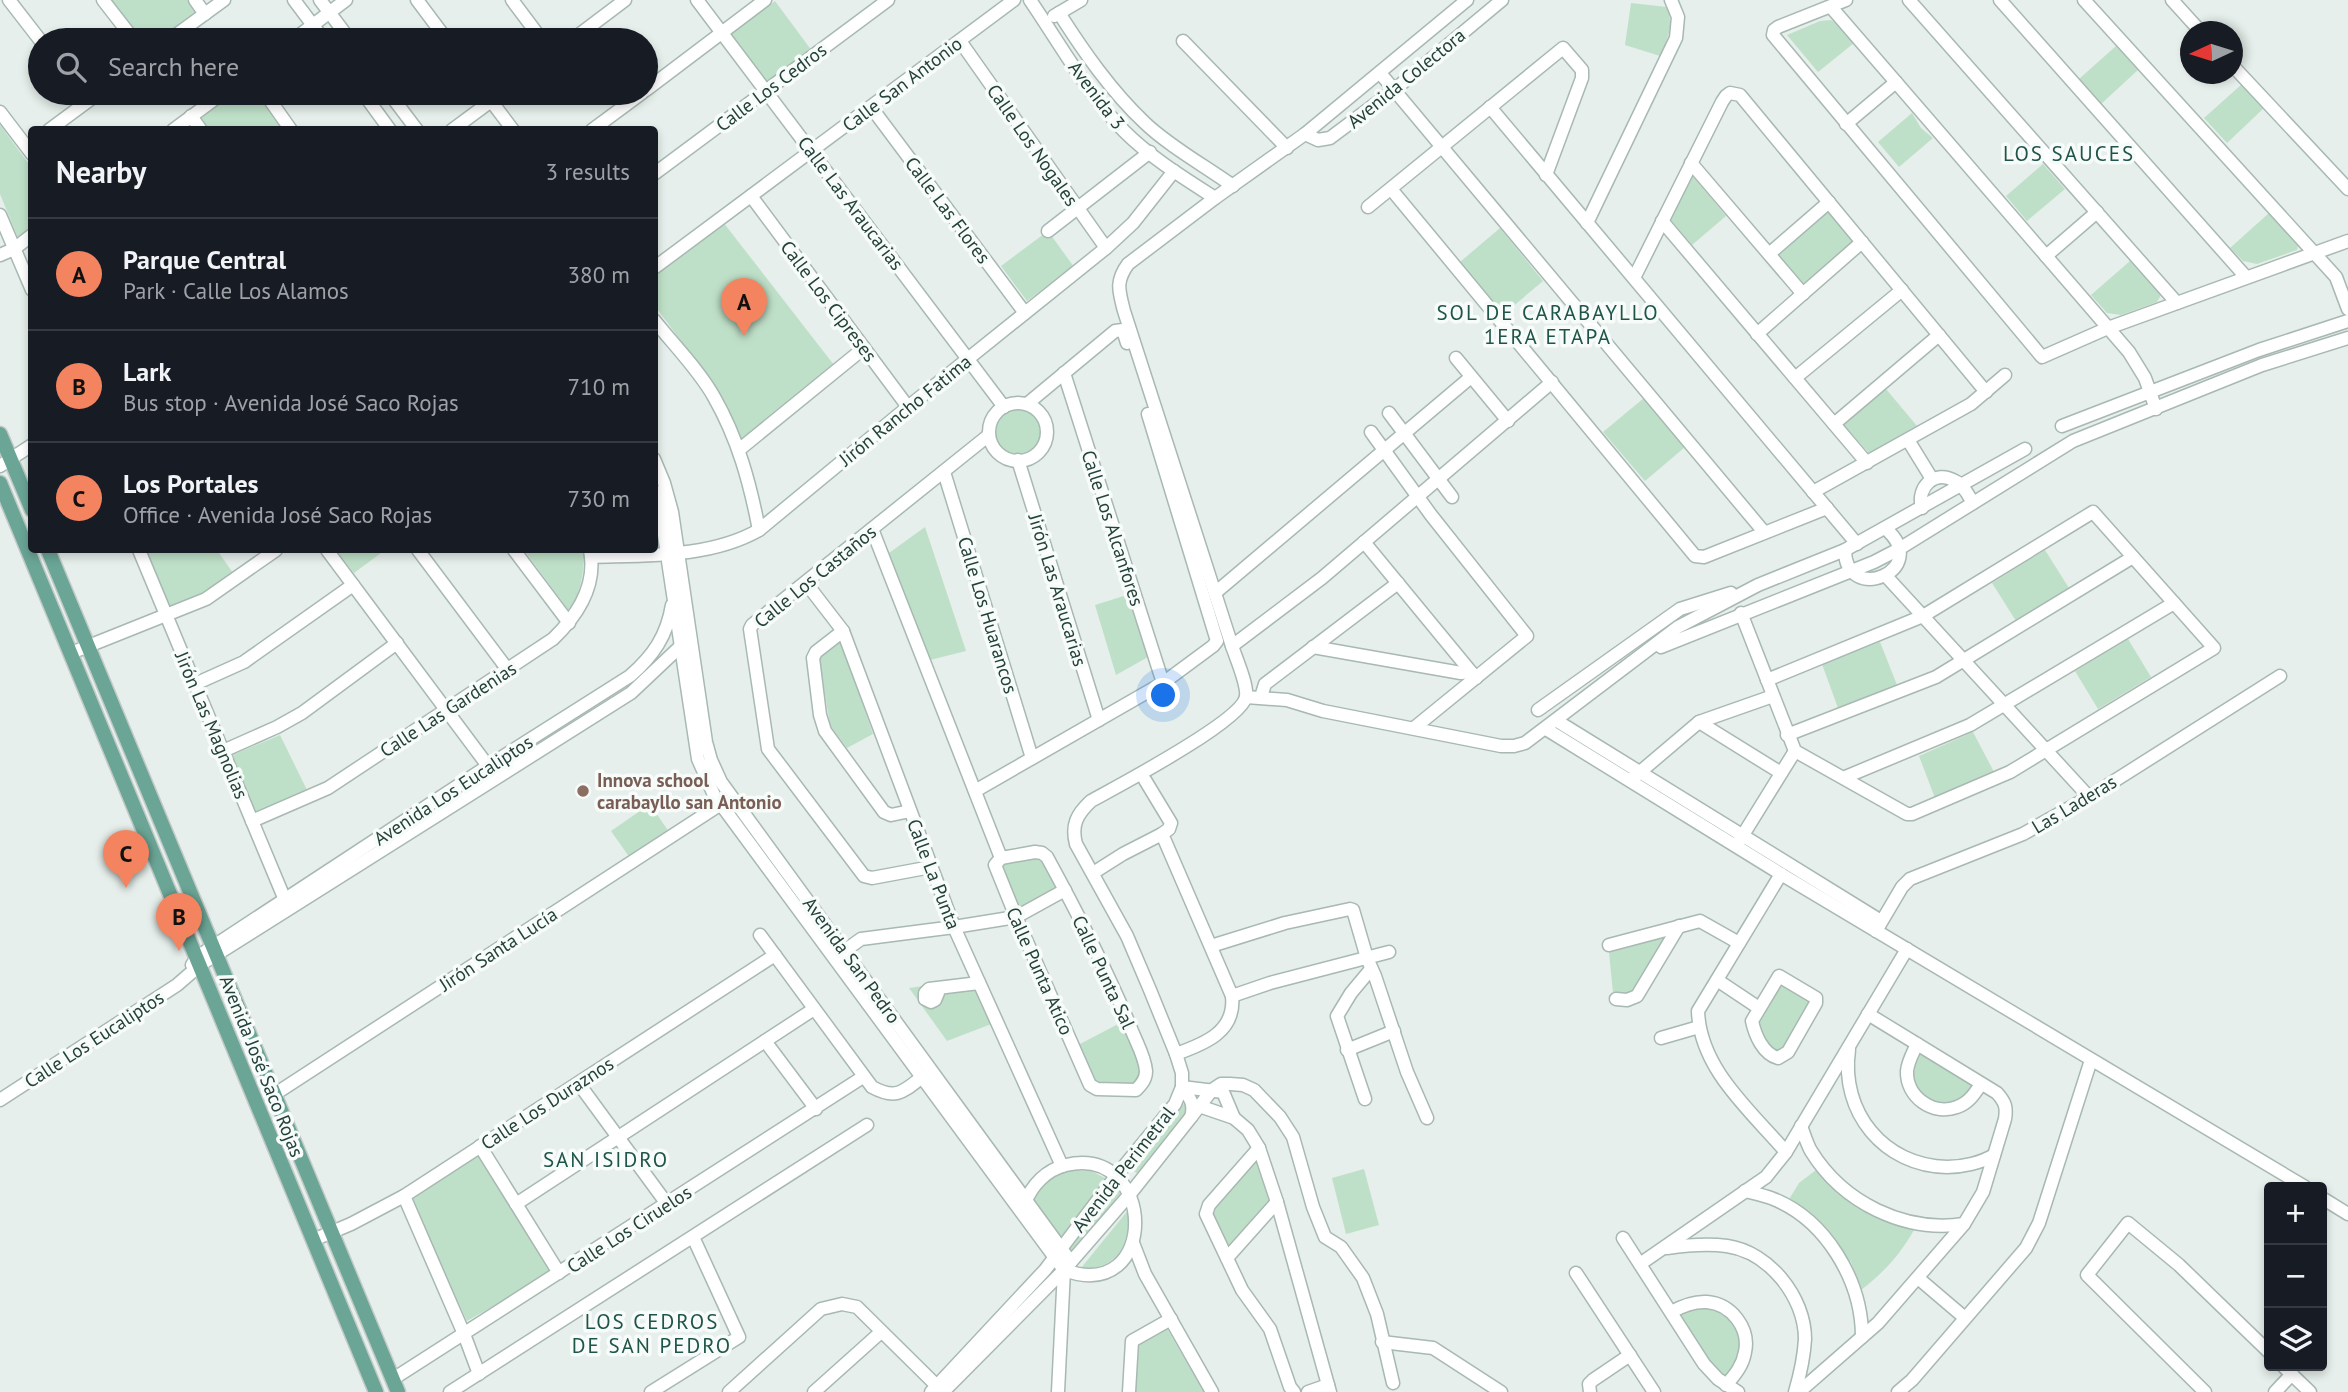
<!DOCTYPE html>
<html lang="en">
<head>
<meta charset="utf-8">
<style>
	body { margin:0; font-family:"PT Sans",sans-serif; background:#20242c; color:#f1f3f6 }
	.controls { position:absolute; right:21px; bottom:21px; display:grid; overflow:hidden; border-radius:7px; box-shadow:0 4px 10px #0003 }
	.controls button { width:63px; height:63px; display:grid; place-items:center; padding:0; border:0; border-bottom:2px solid #363941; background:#171b24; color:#f1f3f6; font:35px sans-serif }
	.compass { position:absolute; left:2180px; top:21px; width:63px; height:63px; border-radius:50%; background:#171b24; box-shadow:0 4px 10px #0003; rotate:266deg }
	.you { position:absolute; left:1164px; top:696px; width:24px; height:24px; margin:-18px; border:5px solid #fff; border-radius:50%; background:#1a73e8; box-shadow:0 0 0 10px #1a73e833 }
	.badge { display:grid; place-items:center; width:46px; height:46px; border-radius:50%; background:#f4845f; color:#111; font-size:23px; font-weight:700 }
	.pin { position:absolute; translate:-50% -58px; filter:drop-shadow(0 2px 4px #0008) }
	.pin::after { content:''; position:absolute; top:37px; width:24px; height:21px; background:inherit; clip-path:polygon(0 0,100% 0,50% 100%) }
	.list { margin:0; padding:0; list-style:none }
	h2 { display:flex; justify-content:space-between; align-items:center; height:91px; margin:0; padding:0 28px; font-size:30px }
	h2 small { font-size:23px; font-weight:400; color:#9ea1a6 }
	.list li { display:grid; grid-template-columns:46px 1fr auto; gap:21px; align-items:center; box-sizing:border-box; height:112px; padding:0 28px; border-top:2px solid #363941 }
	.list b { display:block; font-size:26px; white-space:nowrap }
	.list p { margin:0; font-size:23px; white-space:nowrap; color:#9ea1a6 }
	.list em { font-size:23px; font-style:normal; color:#9ea1a6 }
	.icon { flex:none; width:38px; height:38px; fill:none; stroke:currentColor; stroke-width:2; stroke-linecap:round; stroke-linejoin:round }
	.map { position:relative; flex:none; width:2348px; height:1392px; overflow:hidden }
	.search { position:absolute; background:#171b24; box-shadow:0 4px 10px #0003; left:28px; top:28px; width:630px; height:77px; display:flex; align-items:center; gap:18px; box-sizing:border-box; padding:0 24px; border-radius:38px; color:#9ea1a6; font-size:26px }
	.panel { position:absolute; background:#171b24; box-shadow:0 4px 10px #0003; left:28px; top:126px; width:630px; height:427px; border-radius:7px }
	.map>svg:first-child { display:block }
</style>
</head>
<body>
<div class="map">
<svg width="2348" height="1392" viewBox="0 0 2348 1392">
	<rect width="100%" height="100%" fill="#e6efeb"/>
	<g fill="#bfe0c8">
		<polygon points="110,0 187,0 195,12 157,40 139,40"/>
		<polygon points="775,1 812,51 767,85 730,35"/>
		<path d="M 1631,3 L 1667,7 C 1674,26 1668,38 1660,56 L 1625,45 Z"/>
		<polygon points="1831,20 1841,27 1854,43 1818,72 1787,35 1820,21"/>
		<polygon points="2116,46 2138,70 2101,104 2079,79"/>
		<polygon points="2242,84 2264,108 2227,143 2204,118"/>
		<polygon points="235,93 257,93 284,129 206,129 199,120"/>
		<polygon points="1912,113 1921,128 1933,138 1899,167 1878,142"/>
		<polygon points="0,125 31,167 31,228 18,238 0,194"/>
		<polygon points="2043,164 2065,189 2027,221 2006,196"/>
		<polygon points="1691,174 1726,216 1692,245 1669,218"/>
		<polygon points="1828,211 1855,242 1803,287 1776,255"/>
		<polygon points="2269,213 2298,246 2297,250 2257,264 2243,261 2230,248"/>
		<polygon points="723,222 834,365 741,440 715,387 655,306 655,274"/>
		<polygon points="1500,228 1543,281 1504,314 1460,262"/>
		<polygon points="1048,231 1074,267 1027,301 1001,266"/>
		<polygon points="2130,261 2161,295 2157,302 2121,315 2107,313 2091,295"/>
		<polygon points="1886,389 1917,426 1869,453 1844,425"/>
		<polygon points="1644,398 1685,447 1645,481 1603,432"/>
		<circle cx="1018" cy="432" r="24"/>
		<polygon points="925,527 966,651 930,660 889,553"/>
		<polygon points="153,550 217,550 233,573 206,591 169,607 147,552"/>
		<polygon points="336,550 385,550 354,573"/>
		<path d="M 524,550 L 584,550 C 584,573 581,590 570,612 Z"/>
		<polygon points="2045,550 2069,588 2016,621 1992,583"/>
		<polygon points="1127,595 1148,657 1116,675 1095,605"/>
		<polygon points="840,639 873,734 847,748 830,725 819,657"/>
		<polygon points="2128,639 2151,677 2098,709 2075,671"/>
		<polygon points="1880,642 1897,685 1838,708 1822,664"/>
		<polygon points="1973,732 1994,772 1935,798 1919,756"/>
		<polygon points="280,735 307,790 255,813 230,756"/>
		<polygon points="650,804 669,832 630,858 611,831"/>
		<polygon points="1040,858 1060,890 1018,910 1000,870 1002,864"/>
		<polygon points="1666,936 1637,986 1631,993 1613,993 1609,952"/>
		<polygon points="972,979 994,1023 947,1041 909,988"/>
		<polygon points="1780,980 1814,1000 1782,1053 1773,1053 1760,1034 1756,1021"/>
		<polygon points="1124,1021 1141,1066 1140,1074 1133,1086 1094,1084 1078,1045"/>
		<path d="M 1919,1052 L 1974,1086 C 1969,1091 1963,1099 1958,1102 C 1950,1106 1943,1104 1936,1102 C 1908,1095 1912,1073 1919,1052 Z"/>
		<polygon points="1183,1104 1186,1105 1187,1113 1140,1171 1137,1173 1131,1170 1130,1167 1180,1105"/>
		<polygon points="479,1155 551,1273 467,1321 411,1200"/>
		<polygon points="1257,1159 1269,1201 1229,1246 1212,1212"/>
		<polygon points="1364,1169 1379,1225 1346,1234 1332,1178"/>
		<path d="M 1070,1170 L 1091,1171 L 1107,1179 L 1060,1238 L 1032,1200 C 1042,1184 1051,1176 1070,1170 Z"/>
		<path d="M 1816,1170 C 1849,1205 1868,1217 1914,1230 C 1900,1255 1883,1273 1861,1290 L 1851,1262 L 1832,1239 L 1788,1201 L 1799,1183 Z"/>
		<polygon points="1114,1186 1117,1186 1122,1192 1120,1194 1075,1251 1069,1253 1067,1244"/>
		<path d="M 1129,1209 C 1134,1249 1114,1267 1077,1273 Z"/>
		<path d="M 1704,1307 C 1739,1314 1755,1351 1725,1376 L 1712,1365 L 1680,1315 L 1691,1309 Z"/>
		<polygon points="1166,1327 1204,1392 1134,1392 1135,1346"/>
	</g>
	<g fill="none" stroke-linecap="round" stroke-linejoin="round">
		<defs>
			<g id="minor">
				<polyline points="9,0 40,40"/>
				<polyline points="103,0 134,40"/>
				<polyline points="195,0 205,14"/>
				<polyline points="294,0 324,40"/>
				<polyline points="320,0 350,40"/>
				<polyline points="417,0 447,40"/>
				<polyline points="512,0 542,40"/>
				<polyline points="697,0 1004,407"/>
				<path d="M 1030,0 C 1060,44 1087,93 1124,131 C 1151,158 1184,178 1215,198"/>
				<polyline points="1846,0 1778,27 1774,30 1773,35 2042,357 2108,328 2348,241"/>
				<polyline points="1909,0 2177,303"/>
				<polyline points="2000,0 2246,277"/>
				<polyline points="2084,0 2336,277 2348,309"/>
				<polyline points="2172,0 2201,32"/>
				<polyline points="1831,7 2129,352 2145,378 2156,409"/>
				<path d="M 1059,13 C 1084,52 1111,91 1145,123 C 1169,146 1205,166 1233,186"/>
				<polyline points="1054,16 1081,0"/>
				<polyline points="169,40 224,0"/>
				<polyline points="293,40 346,0"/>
				<polyline points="572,40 625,0"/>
				<polyline points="960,41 1106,248"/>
				<polyline points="1183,41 1287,148"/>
				<polyline points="2232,65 2348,189"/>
				<polyline points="1380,73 1764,532"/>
				<polyline points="646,90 765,0"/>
				<polyline points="265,93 291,130"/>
				<polyline points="363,93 390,130"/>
				<polyline points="389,93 417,130"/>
				<polyline points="485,93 513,130"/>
				<polyline points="871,107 1025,313"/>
				<polyline points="1490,107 1857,544"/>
				<polyline points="0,112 32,154"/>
				<polyline points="191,116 201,130"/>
				<polyline points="1846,124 1896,82"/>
				<polyline points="49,130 99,93"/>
				<polyline points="173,130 223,93"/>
				<polyline points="452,130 502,93"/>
				<polyline points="592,130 642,93"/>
				<polyline points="1305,134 1318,140 1330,138 1394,90 1502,0"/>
				<polyline points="1691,163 1803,294"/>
				<polyline points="654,174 888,0"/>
				<polyline points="1391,189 1695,556 1704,557 1827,508"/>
				<polyline points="751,196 908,407"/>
				<polyline points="1368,207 1563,48 1582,70 1582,78 1546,175"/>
				<polyline points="0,215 32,290"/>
				<polyline points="1662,221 1867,463"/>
				<polyline points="1587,223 1676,38 1678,17 1671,0"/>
				<polyline points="1048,231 1150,152"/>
				<polyline points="1769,254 1829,202"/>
				<polyline points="0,255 14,249 32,235"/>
				<polyline points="2046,256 2097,212"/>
				<polyline points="654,268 1014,0"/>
				<polyline points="1634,278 1722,102 1726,96 1730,93 1740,95 1986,392"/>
				<path d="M 654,320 C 673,344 699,370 714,397 C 738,439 750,483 759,530"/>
				<polyline points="1757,334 1862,242"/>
				<polyline points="1456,358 1508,421"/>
				<polyline points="1064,373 1163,683"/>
				<polyline points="1795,378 1902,290"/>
				<circle cx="1018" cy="432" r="29"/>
				<polyline points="1027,404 1115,331 1123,330 1127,343"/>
				<polyline points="1389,413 1452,497"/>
				<polyline points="1834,424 1939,335"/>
				<polyline points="2062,426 2259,350 2348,321"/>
				<polyline points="1371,432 1431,515 1527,636 1414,728"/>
				<polyline points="1908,440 1932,479"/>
				<polyline points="740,449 864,348"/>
				<polyline points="654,459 664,483 672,512 706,742 711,760 721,782 1071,1262"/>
				<polyline points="1018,460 1099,720"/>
				<polyline points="0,466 32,445"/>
				<polyline points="944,472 1032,758"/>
				<polyline points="654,490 661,515 698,759 714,795 1064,1270"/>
				<polyline points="1813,492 1971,404 2005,375"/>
				<path d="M 1922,508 C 1916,487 1935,469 1955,481 C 1964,485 1968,495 1973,503"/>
				<polyline points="872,529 1001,858"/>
				<polyline points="1364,542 1476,678"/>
				<polyline points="139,550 285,900"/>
				<polyline points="327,550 488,766"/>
				<polyline points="418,550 508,670"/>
				<polyline points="514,550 569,623"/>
				<path d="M 1845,550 C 1845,606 1933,570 1886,529"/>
				<path d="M 591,557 C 646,555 710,558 759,530 L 908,407 L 1106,248 L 1133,223 L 1174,171"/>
				<polyline points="1886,576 2089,797"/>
				<polyline points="806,583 843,631 954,927 1062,1166"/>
				<polyline points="1215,593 1471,377"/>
				<polyline points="1741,613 1795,751 1843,778 1970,725 2174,603 2214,648 2010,772 1912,814 1907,814 1843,778"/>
				<polyline points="843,631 816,652 813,658 820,715 825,731 884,812 891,815 910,811"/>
				<polyline points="1232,646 1322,578 1552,382"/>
				<polyline points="1313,647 1461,673 1471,672"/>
				<polyline points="1661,647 1874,562 1899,549 2073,441 2262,365 2348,338"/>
				<polyline points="71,653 206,599 276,550"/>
				<polyline points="1767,680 1923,616 2093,512 2174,603"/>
				<polyline points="195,684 244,662 353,585"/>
				<polyline points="1246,697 1287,700 1323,711 1501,746 1514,746 1525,743 1678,627 1758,585 1845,550 2025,449"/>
				<polyline points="1261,697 1265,684 1398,583"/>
				<polyline points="1538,710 1680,609 1731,593"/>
				<polyline points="1557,721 1881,921"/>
				<polyline points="1699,722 1781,773"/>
				<polyline points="1546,729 1781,874 2305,1187"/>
				<polyline points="1787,735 1936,677 2133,557"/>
				<polyline points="223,751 277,727 302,713 397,643"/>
				<polyline points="1633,778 1699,722 1773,696"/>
				<path d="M 1145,780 L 1171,823 L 1169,829 L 1162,834 L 1232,996 C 1236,1032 1204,1044 1176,1054"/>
				<polyline points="975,791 1163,683 1213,646 1217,641 1148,414"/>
				<path d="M 252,821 L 328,788 L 553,639 C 577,616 597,585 590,550"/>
				<polyline points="1738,843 1795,751"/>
				<path d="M 1035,852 L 1042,853 L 1047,857 C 1077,912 1106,968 1130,1026 C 1135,1040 1145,1056 1146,1071 C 1146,1079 1142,1084 1136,1090 L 1097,1089 L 1090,1085 L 1016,917 L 995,865 L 1001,858 Z"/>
				<polyline points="931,867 872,878 864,876 768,749 750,629 752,625 989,435"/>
				<polyline points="1093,873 1123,854 1162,834"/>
				<path d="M 1781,874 L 1698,1011 C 1700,1069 1750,1110 1786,1152"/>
				<polyline points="1876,931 1902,887 1910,879 2023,834 2089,797 2280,676"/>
				<path d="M 760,935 L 872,1087 C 896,1100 903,1092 922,1077"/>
				<polyline points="1609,945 1700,921 1739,943"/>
				<polyline points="1211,946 1285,923 1350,909 1353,910 1367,958 1375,976 1407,1072 1427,1118"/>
				<polyline points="840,954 861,939 954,927 1016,917 1065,890"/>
				<path d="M 192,965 L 197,957 L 488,766 L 630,676 C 653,656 667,636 672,605"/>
				<path d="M 1779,976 L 1816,998 L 1816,1003 L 1788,1052 L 1778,1058 C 1763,1054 1755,1035 1752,1021 Z"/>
				<polyline points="1717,980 1759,1008"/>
				<polyline points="940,988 935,1000 931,1002 925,999 925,993 929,989 979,983"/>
				<polyline points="1232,996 1270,983 1389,952"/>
				<polyline points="1616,999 1627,1000 1637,996 1679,926"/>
				<polyline points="1661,1038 1699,1027"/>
				<polyline points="765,1041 816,1109"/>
				<path d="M 1917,1044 C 1913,1053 1908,1061 1907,1071 C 1906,1097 1933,1116 1957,1107 C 1969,1103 1975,1093 1981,1084"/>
				<polyline points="1347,1050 1394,1031"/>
				<path d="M 1849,1050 C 1840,1112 1884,1166 1947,1167 C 1962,1167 1981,1163 1994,1155"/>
				<polyline points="579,1084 667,1204"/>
				<polyline points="1182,1087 1223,1092 1234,1118"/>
				<polyline points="275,1094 721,804"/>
				<polyline points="1365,1099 1337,1016 1351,993 1371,969"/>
				<polyline points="0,1100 177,985 200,965 631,693 684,643"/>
				<polyline points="1199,1106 1234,1118 1248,1130 1259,1148 1277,1202 1330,1392"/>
				<polyline points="1191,1117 1212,1090 1221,1084 1230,1084 1243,1085 1254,1090 1280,1117 1293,1137 1313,1207 1325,1237 1341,1247 1363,1278 1377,1314 1393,1383"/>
				<path d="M 1801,1126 C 1804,1134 1807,1144 1811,1151 C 1843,1203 1905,1233 1964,1224"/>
				<polyline points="480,1146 559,1273"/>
				<polyline points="1259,1148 1209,1205 1206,1214 1242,1290 1270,1329 1290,1387 1294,1392"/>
				<path d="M 1745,1191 C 1753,1193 1763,1195 1771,1198 C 1826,1219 1862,1281 1862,1337"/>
				<polyline points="404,1196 464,1334 479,1374"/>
				<polyline points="2322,1198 2348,1214"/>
				<path d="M 1025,1203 C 1032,1185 1046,1170 1066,1165 C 1157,1144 1160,1305 1064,1270"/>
				<polyline points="516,1204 814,1009"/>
				<polyline points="1623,1238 1704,1364 1718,1379 1738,1392"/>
				<polyline points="313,1240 351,1224 404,1196 775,955"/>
				<polyline points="1133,1243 1145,1274 1212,1392"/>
				<path d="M 1667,1248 C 1687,1245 1707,1243 1727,1246 C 1769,1252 1805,1297 1805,1339 C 1804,1357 1800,1375 1795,1392"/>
				<polyline points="1227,1258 1277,1202"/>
				<polyline points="1640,1264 1766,1177 1786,1152 1907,949"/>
				<polyline points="1576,1273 1654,1392"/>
				<polyline points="1918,1278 1965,1318"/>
				<path d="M 1671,1312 C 1682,1306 1694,1301 1707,1302 C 1732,1304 1750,1329 1745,1352 C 1743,1365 1735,1375 1726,1385"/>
				<polyline points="1382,1342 1433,1348 1501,1392"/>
				<polyline points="2283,1366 2310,1392"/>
				<polyline points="393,1379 863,1077"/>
				<polyline points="450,1392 867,1125"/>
				<polyline points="651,1392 739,1337 693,1237"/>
				<polyline points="729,1392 821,1309 842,1304 857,1307 937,1386"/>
				<polyline points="814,1392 881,1332"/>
				<path d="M 931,1392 L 1045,1270 L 1116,1176 L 1175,1104 L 1182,1087 L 1182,1073 L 1176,1054 L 1150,990 L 1127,936 L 1076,844 C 1071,825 1077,814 1091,801 C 1118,786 1240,722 1246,697 C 1248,685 1236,658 1232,646 L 1124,311 C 1119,291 1115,282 1128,264 L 1215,198 L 1305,134 L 1467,0"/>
				<path d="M 943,1392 L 1064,1270 L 1130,1194 L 1191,1117 C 1195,1104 1190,1098 1182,1087"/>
				<polyline points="1058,1392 1064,1270"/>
				<polyline points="1129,1392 1132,1341 1171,1319"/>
				<polyline points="1308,1392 1328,1385"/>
				<polyline points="1590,1392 1589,1384 1593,1380 1630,1355"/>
				<path d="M 1799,1392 L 1878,1323 L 1964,1224 L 1983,1192 L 2005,1119 C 2007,1107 2005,1102 1997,1093 L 1868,1014"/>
				<polyline points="1898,1392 1912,1380 2026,1248 2039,1223 2091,1060"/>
				<polyline points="2205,1392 2087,1275 2128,1223 2179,1265 2269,1352"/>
				<polyline points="2275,1392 2292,1374"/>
			</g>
			<g id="major">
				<polyline points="0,434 32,510"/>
				<polyline points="0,483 376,1392"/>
				<polyline points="48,550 398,1392"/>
			</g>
		</defs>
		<use href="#minor" stroke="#a8b8b2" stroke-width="15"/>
		<use href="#major" stroke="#c2cac8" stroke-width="17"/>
		<use href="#minor" stroke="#fff" stroke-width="12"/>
		<use href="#major" stroke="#6aa596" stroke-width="14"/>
	</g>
	<circle fill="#8d6e63" stroke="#f7fbf9" stroke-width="2.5" cx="583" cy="791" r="7"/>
	<g text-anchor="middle" stroke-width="7" stroke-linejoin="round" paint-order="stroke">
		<g font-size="19" fill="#24423a" stroke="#f7fbf9">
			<text transform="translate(1406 78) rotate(-39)" y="7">Avenida Colectora</text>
			<text transform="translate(902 84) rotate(-37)" y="7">Calle San Antonio</text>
			<text transform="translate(771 87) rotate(-37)" y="7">Calle Los Cedros</text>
			<text transform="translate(1097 95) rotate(53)" y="7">Avenida 3</text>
			<text transform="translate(1033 145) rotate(55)" y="7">Calle Los Nogales</text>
			<text transform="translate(851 203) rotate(53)" y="7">Calle Las Araucarias</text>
			<text transform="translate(948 210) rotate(53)" y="7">Calle Las Flores</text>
			<text transform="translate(829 301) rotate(53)" y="7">Calle Los Cipreses</text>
			<text transform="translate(905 410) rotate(-39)" y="7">Jirón Rancho Fatima</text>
			<text transform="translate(1113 528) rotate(72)" y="7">Calle Los Alcanfores</text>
			<text transform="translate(815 576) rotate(-39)" y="7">Calle Los Castaños</text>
			<text transform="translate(1058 590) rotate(73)" y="7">Jirón Las Araucarias</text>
			<text transform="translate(988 615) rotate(73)" y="7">Calle Los Huarancos</text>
			<text transform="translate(448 709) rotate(-33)" y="7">Calle Las Gardenias</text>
			<text transform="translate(212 725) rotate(67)" y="7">Jirón Las Magnolias</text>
			<text transform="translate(453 790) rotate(-33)" y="7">Avenida Los Eucaliptos</text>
			<text transform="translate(2074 804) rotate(-31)" y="7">Las Laderas</text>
			<text transform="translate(934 874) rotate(69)" y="7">Calle La Punta</text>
			<text transform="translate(498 949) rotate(-33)" y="7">Jirón Santa Lucía</text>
			<text transform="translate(852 960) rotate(54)" y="7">Avenida San Pedro</text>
			<text transform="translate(1040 971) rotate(66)" y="7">Calle Punta Atico</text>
			<text transform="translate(1104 972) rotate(65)" y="7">Calle Punta Sal</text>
			<text transform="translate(94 1039) rotate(-33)" y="7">Calle Los Eucaliptos</text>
			<text transform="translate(262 1066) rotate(68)" y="7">Avenida José Saco Rojas</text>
			<text transform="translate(547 1103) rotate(-33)" y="7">Calle Los Duraznos</text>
			<text transform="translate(1123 1169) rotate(-52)" y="7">Avenida Perimetral</text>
			<text transform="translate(629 1229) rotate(-33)" y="7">Calle Los Ciruelos</text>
		</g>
		<g font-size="19" font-weight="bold" fill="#785e54" stroke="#f7fbf9" text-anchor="start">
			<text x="597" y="787">Innova school<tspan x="597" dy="22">carabayllo san Antonio</tspan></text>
		</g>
		<g font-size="21" letter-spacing="2" fill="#1f5548" stroke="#f7fbf9">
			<text x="2069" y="161">LOS SAUCES</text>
			<text x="1548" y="320">SOL DE CARABAYLLO<tspan x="1548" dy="24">1ERA ETAPA</tspan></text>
			<text x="606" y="1167">SAN ISIDRO</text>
			<text x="652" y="1329">LOS CEDROS<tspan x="652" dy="24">DE SAN PEDRO</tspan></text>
		</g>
	</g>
</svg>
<div class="controls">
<button>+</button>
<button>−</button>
<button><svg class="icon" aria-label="layers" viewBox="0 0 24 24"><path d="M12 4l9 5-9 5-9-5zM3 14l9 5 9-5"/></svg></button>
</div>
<svg class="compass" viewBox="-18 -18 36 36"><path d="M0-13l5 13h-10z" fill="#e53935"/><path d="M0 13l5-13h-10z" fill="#9ea1a6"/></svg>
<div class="you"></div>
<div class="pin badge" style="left:744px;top:336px">A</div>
<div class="pin badge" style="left:179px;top:951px">B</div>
<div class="pin badge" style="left:126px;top:888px">C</div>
<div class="search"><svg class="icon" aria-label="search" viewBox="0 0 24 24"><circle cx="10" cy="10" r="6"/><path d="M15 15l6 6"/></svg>Search here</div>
<section class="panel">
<h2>Nearby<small>3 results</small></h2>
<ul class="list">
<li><span class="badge">A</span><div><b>Parque Central</b><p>Park · Calle Los Alamos</p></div><em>380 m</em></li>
<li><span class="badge">B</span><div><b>Lark</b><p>Bus stop · Avenida José Saco Rojas</p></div><em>710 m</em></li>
<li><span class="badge">C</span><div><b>Los Portales</b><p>Office · Avenida José Saco Rojas</p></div><em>730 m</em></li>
</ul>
</section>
</div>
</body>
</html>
